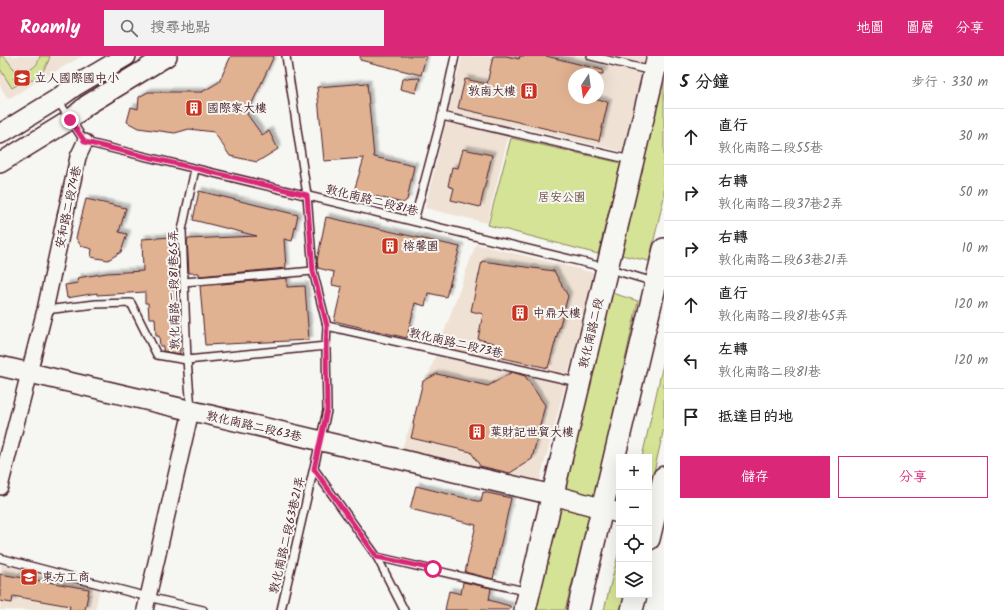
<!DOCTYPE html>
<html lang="zh-TW">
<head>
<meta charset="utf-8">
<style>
	body { margin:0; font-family:Kalam,"LXGW WenKai TC",sans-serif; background:#f2f2f2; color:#222 }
	.controls { position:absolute; right:12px; bottom:12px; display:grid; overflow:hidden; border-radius:0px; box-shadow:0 4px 16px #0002 }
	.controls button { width:36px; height:36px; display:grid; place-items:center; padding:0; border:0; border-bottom:1px solid #e0e0e0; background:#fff; color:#222; font:20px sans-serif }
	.compass { position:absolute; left:568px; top:12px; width:36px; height:36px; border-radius:50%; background:#fff; box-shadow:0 4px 16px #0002; rotate:193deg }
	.stop { position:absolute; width:12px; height:12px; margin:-9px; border:3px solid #db2777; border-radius:50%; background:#fff }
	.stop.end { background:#db2777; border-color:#fff; box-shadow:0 1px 4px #0008 }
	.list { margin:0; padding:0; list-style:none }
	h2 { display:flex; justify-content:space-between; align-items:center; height:52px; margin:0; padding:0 16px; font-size:17px }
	h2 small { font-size:13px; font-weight:400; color:#767676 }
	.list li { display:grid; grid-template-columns:26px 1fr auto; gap:12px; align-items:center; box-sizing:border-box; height:56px; padding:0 16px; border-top:1px solid #e0e0e0 }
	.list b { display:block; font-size:15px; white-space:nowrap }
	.list p { margin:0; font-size:13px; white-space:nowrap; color:#767676 }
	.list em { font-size:13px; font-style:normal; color:#767676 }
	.actions { display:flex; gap:8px; padding:12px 16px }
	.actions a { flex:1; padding:9px 0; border:1px solid #db2777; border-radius:0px; text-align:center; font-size:14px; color:#db2777 }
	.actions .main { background:#db2777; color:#fff }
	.icon { flex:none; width:22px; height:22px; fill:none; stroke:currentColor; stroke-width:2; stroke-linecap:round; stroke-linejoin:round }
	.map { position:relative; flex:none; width:664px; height:554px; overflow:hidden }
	header { display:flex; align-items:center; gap:24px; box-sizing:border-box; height:56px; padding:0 20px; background:#db2777; color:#fff }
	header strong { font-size:19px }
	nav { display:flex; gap:22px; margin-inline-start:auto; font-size:14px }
	.search { width:280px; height:36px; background:#f2f2f2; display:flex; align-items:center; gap:10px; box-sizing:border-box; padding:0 14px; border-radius:0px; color:#767676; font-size:15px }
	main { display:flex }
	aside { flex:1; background:#fff }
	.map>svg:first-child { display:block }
</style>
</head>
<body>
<header>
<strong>Roamly</strong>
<div class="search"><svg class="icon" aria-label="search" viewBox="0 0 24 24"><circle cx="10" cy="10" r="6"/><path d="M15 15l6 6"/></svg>搜尋地點</div>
<nav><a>地圖</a><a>圖層</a><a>分享</a></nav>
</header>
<main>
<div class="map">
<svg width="664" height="554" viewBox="0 0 664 554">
	<defs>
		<filter id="shadow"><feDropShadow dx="3.5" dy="-3.5" stdDeviation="1" flood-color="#0004"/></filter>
	</defs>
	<rect width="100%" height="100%" fill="#f6f6f2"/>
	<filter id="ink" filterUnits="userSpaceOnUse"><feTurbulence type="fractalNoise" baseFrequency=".025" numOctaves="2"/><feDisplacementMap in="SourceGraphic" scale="8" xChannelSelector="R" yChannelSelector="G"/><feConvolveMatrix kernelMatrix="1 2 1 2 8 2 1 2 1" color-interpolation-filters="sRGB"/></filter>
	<g filter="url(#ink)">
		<g fill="#efe2d5" fill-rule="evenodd">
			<polygon points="0,0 82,0 8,43 0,30"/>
			<path d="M 462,0 L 647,0 L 624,96 L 511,69 L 487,167 L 425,152 ZM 574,18 L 598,18 L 598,42 L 574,42 Z"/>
			<polygon points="476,188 595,217 539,428 401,395"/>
			<polygon points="1,508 100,531 95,554 0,554"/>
		</g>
		<g fill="#d5e396" stroke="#908160">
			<path d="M 0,0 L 4,0 L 14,13 C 27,16 37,14 40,0 L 50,0 C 46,16 30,34 13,22 L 17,29 L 12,32 L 0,13 Z"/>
			<polygon points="664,19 664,141 649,205 621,199"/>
			<polygon points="511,82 621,107 598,198 488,169"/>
			<polygon points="612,237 638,245 595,441 562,435"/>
			<polygon points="664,304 664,372 649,438 649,401 642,401"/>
			<polygon points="558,449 591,455 565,554 532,554"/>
			<polygon points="619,495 619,539 625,539 622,554 604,554"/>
		</g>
		<g fill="#e0b291" stroke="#4a1f2b" filter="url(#shadow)">
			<polygon points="231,0 274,0 247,58 262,79 269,75 278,93 257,106 230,100 214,76 189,73 175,77 138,72 127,66 131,51 138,53 139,41 148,36 202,36 219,26"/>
			<polygon points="360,0 426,0 421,19 360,4"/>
			<polygon points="493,0 506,0 519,3 520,0 546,0 603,14 603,18 574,18 574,42 588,42 608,46 599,85 458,52 465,23 487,28"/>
			<polygon points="420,22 416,37 400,33 402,23"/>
			<polygon points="367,27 374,101 414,110 407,144 403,147 354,135 364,102 324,105 317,31"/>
			<polygon points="463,93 492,99 480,151 451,144 454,132 448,130 452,111 458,112"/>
			<polygon points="199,135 298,159 292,185 284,183 286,212 199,220 199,217 189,217 187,183 257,180 193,164"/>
			<polygon points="86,143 126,152 119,176 127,178 121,196 108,204 91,201 92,193 81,190 76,182"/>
			<polygon points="326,161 460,191 446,241 428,237 425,250 415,247 407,282 334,265 342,231 332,229 334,216 318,212 317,205"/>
			<polygon points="173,181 173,184 177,184 179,218 175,218 180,298 163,295 163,290 160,290 159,280 156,280 155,262 149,262 148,247 145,247 145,236 97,239 97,237 67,242 65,229 78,227 77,222 107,217 143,215 142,183"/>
			<polygon points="482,205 554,215 568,240 548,312 498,301 501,289 478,283 483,258 471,255"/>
			<polygon points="287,222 287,231 305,230 309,284 205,289 200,230"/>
			<polygon points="512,316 525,320 545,349 532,403 510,417 480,410 471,396 411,382 414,370 413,367 423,325 437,318 488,330"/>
			<polygon points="416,430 481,446 483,436 511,442 493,523 465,516 476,469 410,453"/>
			<polygon points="0,518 89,533 85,554 69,554 70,550 13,540 12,547 0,545"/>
			<polygon points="463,526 491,532 489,544 510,550 510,554 445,554 449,535 461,538"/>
		</g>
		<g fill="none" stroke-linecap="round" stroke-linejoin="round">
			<defs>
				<g id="service">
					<polyline points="591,0 652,15"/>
					<polyline points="57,43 85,86 607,212 654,226"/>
					<polyline points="442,60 631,104"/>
					<polyline points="414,165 442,60 455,0"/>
					<polyline points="184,226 313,215"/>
					<polyline points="45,254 96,248 131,247 157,299 187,304 326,290"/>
					<polyline points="327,270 577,326"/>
					<polyline points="191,353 187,304 182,174 195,113"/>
					<polyline points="314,413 377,501 404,554"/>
					<polyline points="377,501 529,536"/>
					<polyline points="0,502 148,541 203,554"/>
					<polyline points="281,554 327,355 326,290 327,270 313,215 307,139 286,0"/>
				</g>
				<g id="minor">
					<polyline points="0,431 45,254 78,101 85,86"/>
					<polyline points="145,554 191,355"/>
				</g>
				<g id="tertiary">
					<polyline points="0,78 57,43 75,30 126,0"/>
					<polyline points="0,107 70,64 87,49 167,0"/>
					<polyline points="0,310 553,439 619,457"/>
				</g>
				<g id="secondary">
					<polyline points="649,483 664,421"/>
					<polyline points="525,554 658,0"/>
					<polyline points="578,554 664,193"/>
					<polyline points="632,554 636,539"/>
				</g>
			</defs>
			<use href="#service" stroke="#4a1f2b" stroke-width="10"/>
			<use href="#minor" stroke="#4a1f2b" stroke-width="18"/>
			<use href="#tertiary" stroke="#4a1f2b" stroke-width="22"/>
			<use href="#secondary" stroke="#4a1f2b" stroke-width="24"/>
			<use href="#service" stroke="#f6f6f2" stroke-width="7"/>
			<use href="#minor" stroke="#f6f6f2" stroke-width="15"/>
			<use href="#tertiary" stroke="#f6f6f2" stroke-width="19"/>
			<use href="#secondary" stroke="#f6f6f2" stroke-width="21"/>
		</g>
	</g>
	<g fill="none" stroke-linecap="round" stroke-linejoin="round" filter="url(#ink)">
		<polyline stroke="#db2777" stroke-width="5" points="70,64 85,86 307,139 313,215 327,270 326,290 327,354 314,413 377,501 433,513"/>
	</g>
	<defs>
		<symbol id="school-square" viewBox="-11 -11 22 22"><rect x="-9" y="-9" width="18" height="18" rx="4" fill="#c8321e" stroke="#f6f6f2"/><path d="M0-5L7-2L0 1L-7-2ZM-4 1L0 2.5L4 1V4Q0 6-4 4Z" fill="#fff"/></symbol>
		<symbol id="building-square" viewBox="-11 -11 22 22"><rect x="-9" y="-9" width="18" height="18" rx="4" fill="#c8321e" stroke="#f6f6f2"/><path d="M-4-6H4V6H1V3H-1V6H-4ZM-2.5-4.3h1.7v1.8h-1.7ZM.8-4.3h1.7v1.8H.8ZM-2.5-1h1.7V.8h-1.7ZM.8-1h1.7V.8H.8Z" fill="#fff"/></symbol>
	</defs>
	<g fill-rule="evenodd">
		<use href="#school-square" x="12" y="12" width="20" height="20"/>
		<use href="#building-square" x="519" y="25" width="20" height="20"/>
		<use href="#building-square" x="184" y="42" width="20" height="20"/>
		<use href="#building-square" x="380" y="180" width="20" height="20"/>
		<use href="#building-square" x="510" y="247" width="20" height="20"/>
		<use href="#building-square" x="467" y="366" width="20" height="20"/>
		<use href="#school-square" x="19" y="511" width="20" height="20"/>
	</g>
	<g text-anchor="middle" stroke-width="4" stroke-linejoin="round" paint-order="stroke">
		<g font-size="12" fill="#4a1f2b" stroke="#f6f6f2" text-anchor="start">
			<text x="35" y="26">立人國際國中小</text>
			<text x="516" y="39" text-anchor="end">敦南大樓</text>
			<text x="207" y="56">國際家大樓</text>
			<text x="403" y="194">榕馨園</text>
			<text x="533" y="261">中鼎大樓</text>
			<text x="490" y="380">葉財記世貿大樓</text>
			<text x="42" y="525">東方工商</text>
		</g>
		<g font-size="12" fill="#6d5046" stroke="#f6f6f2">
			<text x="562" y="145">居安公園</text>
		</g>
		<g font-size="12" fill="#4a1f2b" stroke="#f6f6f2">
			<text transform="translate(372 144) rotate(14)" y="4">敦化南路二段81巷</text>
			<text transform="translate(68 151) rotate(-78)" y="4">安和路二段74巷</text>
			<text transform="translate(174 234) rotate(-91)" y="4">敦化南路二段81巷65弄</text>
			<text transform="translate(591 277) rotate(-77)" y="4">敦化南路二段</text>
			<text transform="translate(456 287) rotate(13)" y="4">敦化南路二段73巷</text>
			<text transform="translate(254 370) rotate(13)" y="4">敦化南路二段63巷</text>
			<text transform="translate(287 479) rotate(-77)" y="4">敦化南路二段63巷21弄</text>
		</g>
	</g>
</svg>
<div class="controls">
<button>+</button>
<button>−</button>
<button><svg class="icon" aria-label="locate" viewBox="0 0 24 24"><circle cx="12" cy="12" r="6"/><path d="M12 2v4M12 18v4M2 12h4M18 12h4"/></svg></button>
<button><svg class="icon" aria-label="layers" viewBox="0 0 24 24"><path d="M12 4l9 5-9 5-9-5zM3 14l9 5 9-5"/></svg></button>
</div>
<svg class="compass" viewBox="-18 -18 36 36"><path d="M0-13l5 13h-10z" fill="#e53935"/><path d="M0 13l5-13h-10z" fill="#767676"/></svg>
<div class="stop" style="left:433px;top:513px"></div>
<div class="stop end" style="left:70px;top:64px"></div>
</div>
<aside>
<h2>5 分鐘<small>步行 · 330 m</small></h2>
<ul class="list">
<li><svg class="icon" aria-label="ahead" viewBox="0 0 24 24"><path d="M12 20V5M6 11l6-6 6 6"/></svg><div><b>直行</b><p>敦化南路二段55巷</p></div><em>30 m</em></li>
<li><svg class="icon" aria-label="right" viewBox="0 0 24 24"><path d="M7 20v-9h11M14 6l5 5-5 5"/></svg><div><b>右轉</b><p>敦化南路二段37巷2弄</p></div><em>50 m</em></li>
<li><svg class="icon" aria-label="right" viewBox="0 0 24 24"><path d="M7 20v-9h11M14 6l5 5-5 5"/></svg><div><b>右轉</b><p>敦化南路二段63巷21弄</p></div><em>10 m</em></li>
<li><svg class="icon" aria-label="ahead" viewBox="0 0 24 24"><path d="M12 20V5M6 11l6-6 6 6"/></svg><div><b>直行</b><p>敦化南路二段81巷45弄</p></div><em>120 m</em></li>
<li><svg class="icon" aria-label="left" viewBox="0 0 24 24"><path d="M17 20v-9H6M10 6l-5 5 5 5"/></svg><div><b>左轉</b><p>敦化南路二段81巷</p></div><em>120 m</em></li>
<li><svg class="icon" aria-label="arrive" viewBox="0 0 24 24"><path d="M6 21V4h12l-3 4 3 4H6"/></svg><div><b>抵達目的地</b></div></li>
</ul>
<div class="actions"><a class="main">儲存</a><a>分享</a></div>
</aside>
</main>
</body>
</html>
